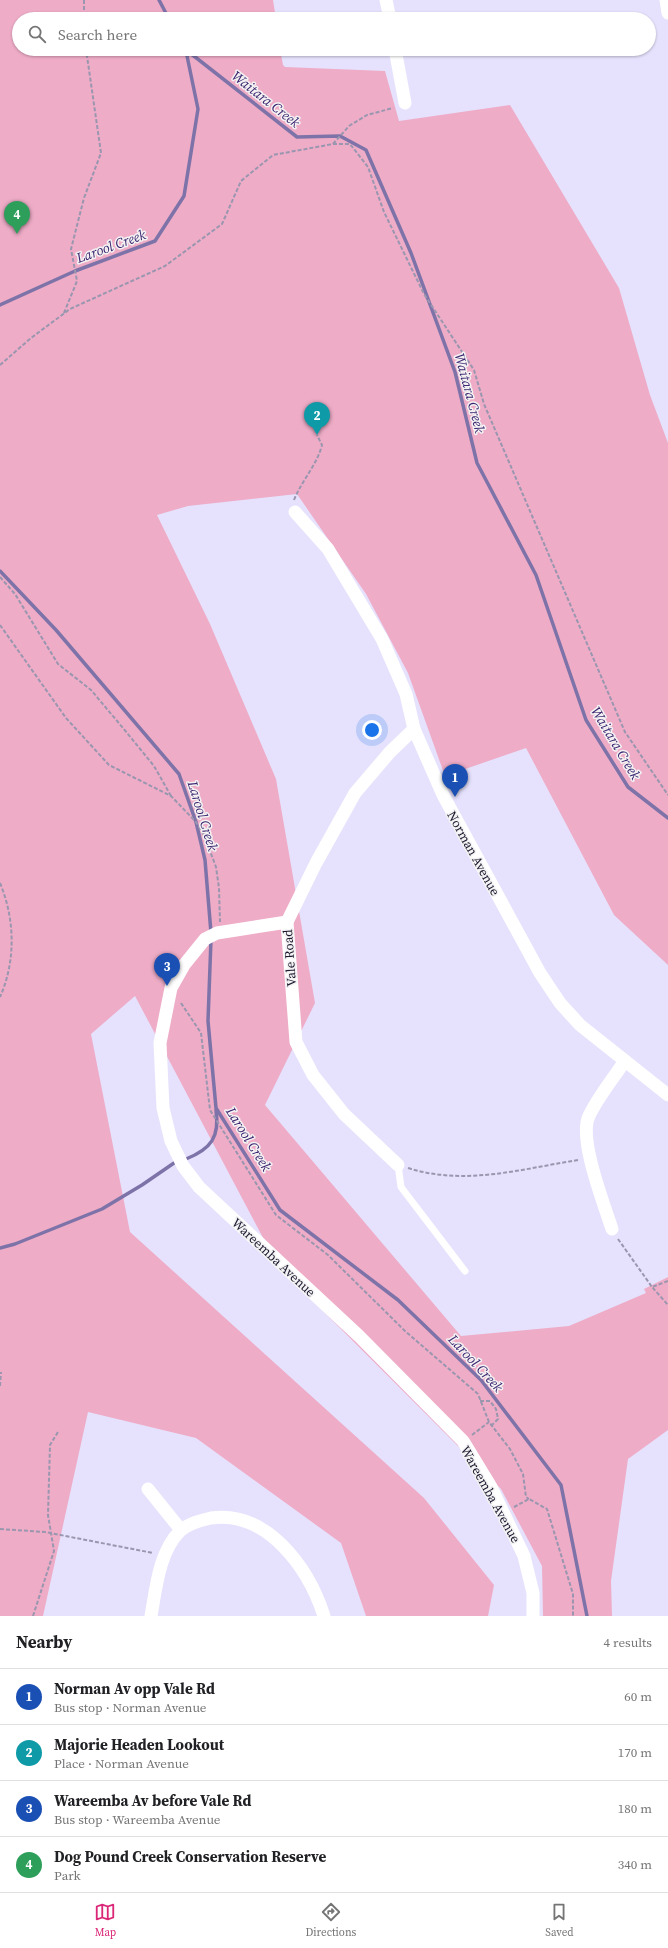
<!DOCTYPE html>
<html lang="en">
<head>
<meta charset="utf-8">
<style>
	body { margin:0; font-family:"Source Serif 4",serif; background:#f6f6f6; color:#202124 }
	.you { position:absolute; left:372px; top:730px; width:14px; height:14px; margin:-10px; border:3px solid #fff; border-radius:50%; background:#1a73e8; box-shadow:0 0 0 6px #1a73e833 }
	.badge { display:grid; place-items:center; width:26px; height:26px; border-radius:50%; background:#db2777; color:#fff; font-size:13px; font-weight:700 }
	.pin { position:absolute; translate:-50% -33px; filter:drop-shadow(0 1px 2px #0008) }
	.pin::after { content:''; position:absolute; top:21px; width:14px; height:12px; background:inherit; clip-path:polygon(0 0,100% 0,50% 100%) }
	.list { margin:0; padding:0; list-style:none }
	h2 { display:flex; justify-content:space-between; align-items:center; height:52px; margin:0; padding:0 16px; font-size:17px }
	h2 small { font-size:13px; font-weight:400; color:#757577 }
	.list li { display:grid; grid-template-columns:26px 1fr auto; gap:12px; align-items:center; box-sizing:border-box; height:56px; padding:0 16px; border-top:1px solid #e0e0e0 }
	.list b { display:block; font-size:15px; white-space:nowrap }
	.list p { margin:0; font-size:13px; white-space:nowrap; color:#757577 }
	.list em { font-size:13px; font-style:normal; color:#757577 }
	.icon { flex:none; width:22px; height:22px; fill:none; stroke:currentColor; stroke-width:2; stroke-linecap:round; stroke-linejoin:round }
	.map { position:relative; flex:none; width:668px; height:1616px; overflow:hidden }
	.search { position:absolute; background:#fff; box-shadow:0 1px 3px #0004; left:12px; right:12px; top:12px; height:44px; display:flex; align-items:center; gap:10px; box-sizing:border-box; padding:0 14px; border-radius:22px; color:#757577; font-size:15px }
	.sheet { height:276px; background:#fff }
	nav { display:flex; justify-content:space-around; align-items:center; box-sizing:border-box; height:56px; border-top:1px solid #e0e0e0; background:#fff; font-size:11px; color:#757577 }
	nav a { display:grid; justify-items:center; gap:2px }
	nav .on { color:#db2777 }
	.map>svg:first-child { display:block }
</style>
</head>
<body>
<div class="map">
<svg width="668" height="1616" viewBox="0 0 668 1616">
	<rect width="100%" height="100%" fill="#e6e2fd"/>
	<polygon fill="#eeacc7" points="0,0 273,0 276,19 19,19 19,49 280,49 283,65 285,67 385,71 399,121 510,105 619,288 650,395 668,443 668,965 614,915 526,748 445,776 408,673 366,594 297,494 188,506 157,515 210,624 276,779 315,1003 265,1105 461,1336 569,1326 646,1293 644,1289 668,1277 668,1430 628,1459 611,1581 612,1616 543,1616 542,1566 501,1489 278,1266 135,996 91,1034 130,1232 424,1498 494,1585 488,1616 366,1616 341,1543 196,1438 88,1412 43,1616 0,1616"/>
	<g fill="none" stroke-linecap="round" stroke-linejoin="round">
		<g stroke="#7e73a8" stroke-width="3.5">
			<polyline points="159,0 169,19"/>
			<polyline points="185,49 297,137 340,136 366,150 411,253 455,372 477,463 536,575 586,720 628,787 668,818"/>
			<polyline points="0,305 75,271 155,241 184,196 198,109 186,51"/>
			<polyline points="0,571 56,630 179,774 196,822 205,860 211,933"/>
			<polyline points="211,939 208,1021 216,1108 280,1210 398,1300 481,1380 561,1485 587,1616"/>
			<path d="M 186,1159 C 211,1149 220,1137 216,1110"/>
			<polyline points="0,1248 15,1244 102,1209 142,1185 174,1163"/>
		</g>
		<g stroke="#9a96af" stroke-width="2" stroke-dasharray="4 2" stroke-linecap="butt">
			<polyline points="84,0 84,19"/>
			<polyline points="333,144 349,126 367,115 393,108"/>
			<polyline points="64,313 77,281 71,249 84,198 101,153 86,49"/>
			<polyline points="0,365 31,338 70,309 165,266 222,224 241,181 273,155 333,144 350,144 368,167 384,212 424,294 474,370 484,404 625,732 668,795"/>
			<path d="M 294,500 C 302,480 317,465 322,445 L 317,435"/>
			<polyline points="0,577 15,594 58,664 91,690 123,728 154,766 171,796"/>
			<polyline points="0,625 66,718 109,765 171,796 196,822 204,835 216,867 219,888 220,922"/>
			<path d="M 0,883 C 15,919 16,961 0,997"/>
			<polyline points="181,1003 201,1033 210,1110 276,1215 328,1255 405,1331 478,1394 489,1422 510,1449 523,1474 526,1497 529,1499"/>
			<path d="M 408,1168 C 465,1186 521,1169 578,1160"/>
			<polyline points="618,1239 652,1287"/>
			<polyline points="668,1281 652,1287 668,1305"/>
			<polyline points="0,1386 1,1372"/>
			<polyline points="480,1401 490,1401 496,1409 498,1419 491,1426"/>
			<polyline points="472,1435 489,1422"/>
			<polyline points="514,1507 529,1499 547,1509 573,1594 573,1616"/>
			<polyline points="0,1529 45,1532 153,1553"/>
			<polyline points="33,1616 54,1551 48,1515 50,1445 58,1432"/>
		</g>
		<polyline stroke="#fff" stroke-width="7" points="398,1165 401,1187 465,1271"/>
		<g stroke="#fff" stroke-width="13">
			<polyline points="386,0 390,19"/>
			<polyline points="666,0 668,13"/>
			<polyline points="395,49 405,103"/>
			<polyline points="295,512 328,549 382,639 406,694 414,729 443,795 540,973 560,1003 580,1025 668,1095"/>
			<polyline points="287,922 217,933 205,939 184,965 171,988 160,1043 163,1108 171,1141 183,1166 199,1187 359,1336 463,1441 491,1487 524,1556 533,1593 533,1616"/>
			<polyline points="398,1165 344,1114 313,1075 296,1042 287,922 316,863 355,793 390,752 414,729"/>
			<path d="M 612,1229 C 604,1204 578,1138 589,1116 C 598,1097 613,1079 624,1062"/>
			<polyline points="148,1489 181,1530"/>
			<path d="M 151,1616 C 156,1588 159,1552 180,1531 C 187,1524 202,1520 211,1518 C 268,1510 309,1569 324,1616"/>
		</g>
	</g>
	<g text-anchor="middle" stroke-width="3" stroke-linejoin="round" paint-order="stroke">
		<g font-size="13" fill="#1b162e" stroke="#f3f3f3">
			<text transform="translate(474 853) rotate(61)" y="5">Norman Avenue</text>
			<text transform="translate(289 958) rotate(-94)" y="5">Vale Road</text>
			<text transform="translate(274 1257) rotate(43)" y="5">Wareemba Avenue</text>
			<text transform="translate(491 1494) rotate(61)" y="5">Wareemba Avenue</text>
		</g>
		<g font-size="14" font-style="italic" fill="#3c2470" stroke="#f3f3f3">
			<text transform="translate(266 99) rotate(38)" y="5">Waitara Creek</text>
			<text transform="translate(111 246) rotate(-20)" y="5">Larool Creek</text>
			<text transform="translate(470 393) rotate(75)" y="5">Waitara Creek</text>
			<text transform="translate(616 743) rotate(59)" y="5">Waitara Creek</text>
			<text transform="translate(203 816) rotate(73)" y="5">Larool Creek</text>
			<text transform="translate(249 1139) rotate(58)" y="5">Larool Creek</text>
			<text transform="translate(476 1363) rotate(47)" y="5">Larool Creek</text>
		</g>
	</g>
</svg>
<div class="you"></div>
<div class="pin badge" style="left:455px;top:797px;background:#1a4fb4">1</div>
<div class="pin badge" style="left:317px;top:435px;background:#0f9aa8">2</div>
<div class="pin badge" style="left:167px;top:986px;background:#1a4fb4">3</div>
<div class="pin badge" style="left:17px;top:234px;background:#2e9e5b">4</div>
<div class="search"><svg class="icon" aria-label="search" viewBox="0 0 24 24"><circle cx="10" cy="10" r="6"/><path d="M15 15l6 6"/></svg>Search here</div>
</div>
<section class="sheet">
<h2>Nearby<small>4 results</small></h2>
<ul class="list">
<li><span class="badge" style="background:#1a4fb4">1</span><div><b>Norman Av opp Vale Rd</b><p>Bus stop · Norman Avenue</p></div><em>60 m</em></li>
<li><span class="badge" style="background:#0f9aa8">2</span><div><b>Majorie Headen Lookout</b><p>Place · Norman Avenue</p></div><em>170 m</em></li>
<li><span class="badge" style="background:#1a4fb4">3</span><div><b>Wareemba Av before Vale Rd</b><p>Bus stop · Wareemba Avenue</p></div><em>180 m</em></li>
<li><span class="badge" style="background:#2e9e5b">4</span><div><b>Dog Pound Creek Conservation Reserve</b><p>Park</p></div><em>340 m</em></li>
</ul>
</section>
<nav>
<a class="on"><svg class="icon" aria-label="map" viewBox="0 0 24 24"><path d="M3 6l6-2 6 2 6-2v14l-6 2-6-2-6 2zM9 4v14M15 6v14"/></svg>Map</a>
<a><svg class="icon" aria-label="directions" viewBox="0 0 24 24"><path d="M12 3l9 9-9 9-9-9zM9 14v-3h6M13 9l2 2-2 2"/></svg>Directions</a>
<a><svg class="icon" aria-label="saved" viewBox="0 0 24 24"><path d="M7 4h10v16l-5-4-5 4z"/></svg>Saved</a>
</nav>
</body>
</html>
